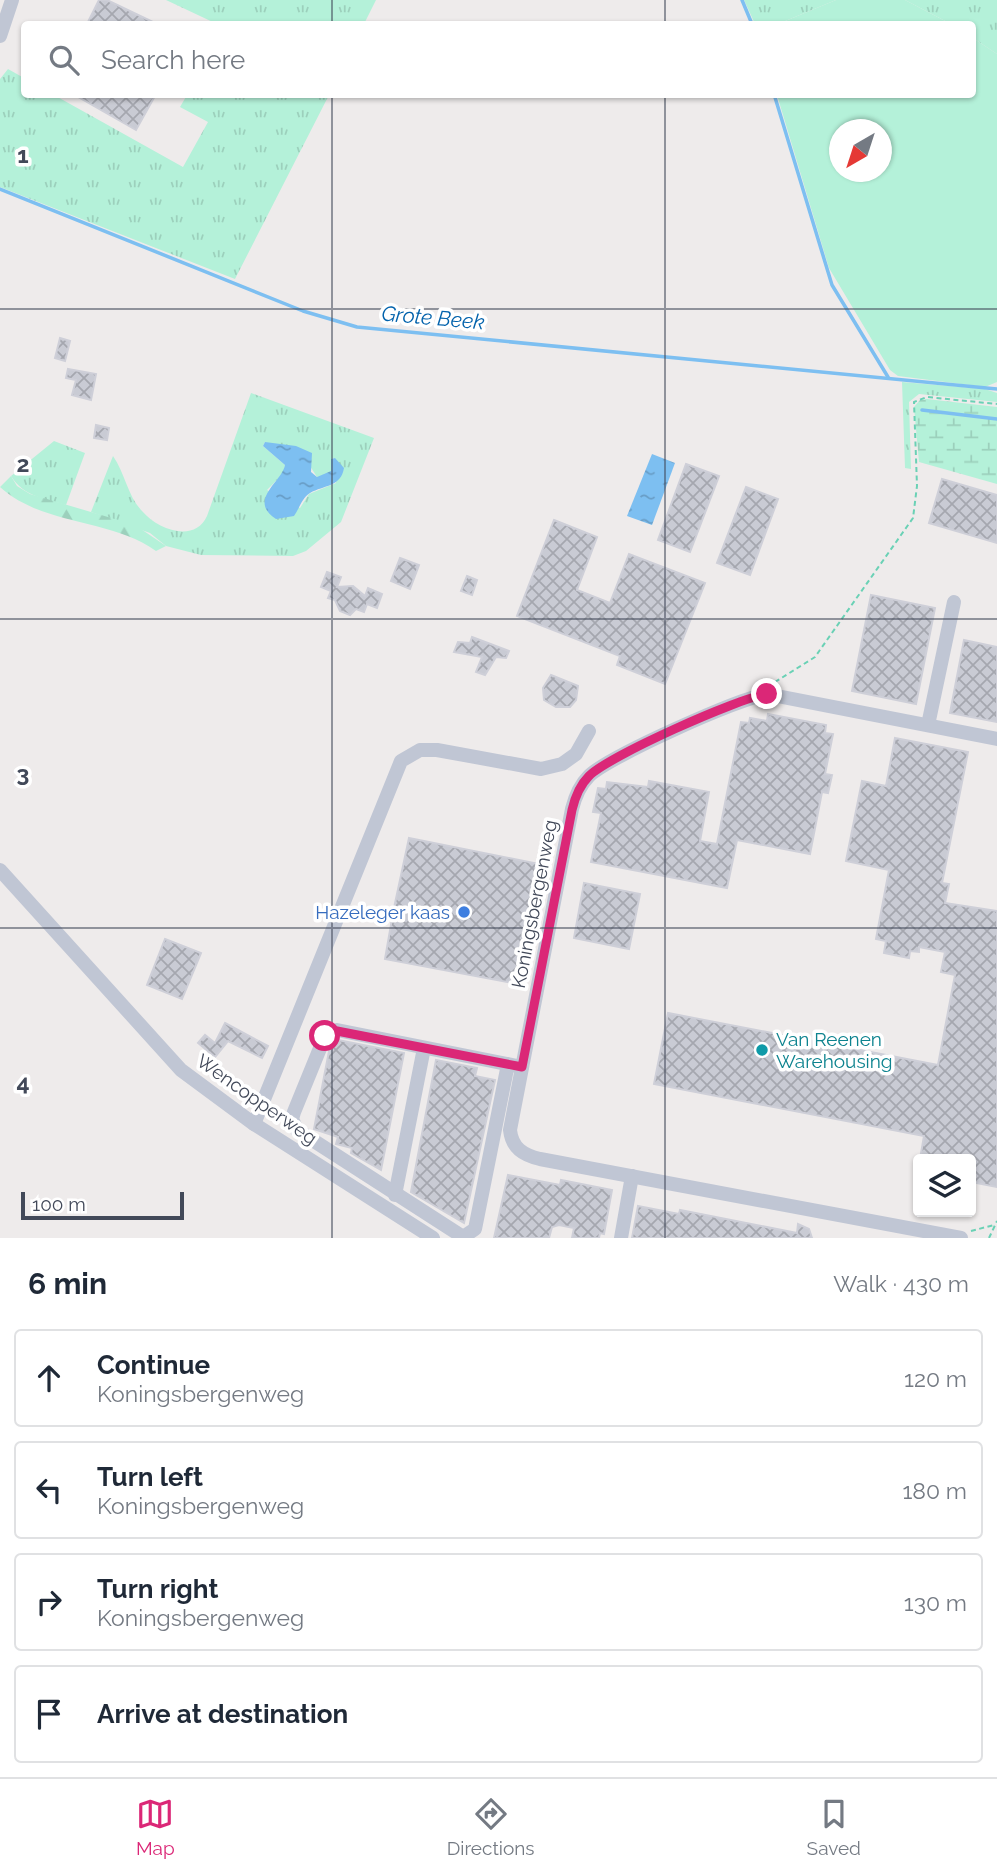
<!DOCTYPE html>
<html lang="en">
<head>
<meta charset="utf-8">
<style>
	body { margin:0; font-family:Raleway,sans-serif; background:#f6f6f7; color:#1f2937 }
	.controls { position:absolute; right:21px; bottom:21px; display:grid; overflow:hidden; border-radius:7px; box-shadow:0 2px 5px #0004 }
	.controls button { width:63px; height:63px; display:grid; place-items:center; padding:0; border:0; border-bottom:2px solid #e0e1e3; background:#fff; color:#1f2937; font:35px sans-serif }
	.compass { position:absolute; left:829px; top:119px; width:63px; height:63px; border-radius:50%; background:#fff; box-shadow:0 2px 5px #0004; rotate:219deg }
	.scale { position:absolute; left:21px; bottom:18px; width:163px; box-sizing:border-box; padding-left:7px; border:4px solid #424959; border-top:0; font-size:19px; line-height:24px; white-space:nowrap; color:#424959; -webkit-text-stroke:5px #fff; paint-order:stroke }
	.stop { position:absolute; width:21px; height:21px; margin:-16px; border:5px solid #db2777; border-radius:50%; background:#fff }
	.stop.end { background:#db2777; border-color:#fff; box-shadow:0 2px 7px #0008 }
	.list { margin:0; padding:0; list-style:none }
	h2 { display:flex; justify-content:space-between; align-items:center; height:91px; margin:0; padding:0 28px; font-size:30px }
	h2 small { font-size:23px; font-weight:400; color:#747a83 }
	.list li { display:grid; grid-template-columns:46px 1fr auto; gap:21px; align-items:center; box-sizing:border-box; height:98px; margin:0 14px 14px; padding:0 14px; border:2px solid #e0e1e3; border-radius:7px }
	.list b { display:block; font-size:26px; white-space:nowrap }
	.list p { margin:0; font-size:23px; white-space:nowrap; color:#747a83 }
	.list em { font-size:23px; font-style:normal; color:#747a83 }
	.icon { flex:none; width:38px; height:38px; fill:none; stroke:currentColor; stroke-width:2; stroke-linecap:round; stroke-linejoin:round }
	.map { position:relative; flex:none; width:997px; height:1238px; overflow:hidden }
	.search { position:absolute; background:#fff; box-shadow:0 2px 5px #0004; left:21px; right:21px; top:21px; height:77px; display:flex; align-items:center; gap:18px; box-sizing:border-box; padding:0 24px; border-radius:7px; color:#747a83; font-size:26px }
	.sheet { height:539px; background:#fff }
	nav { display:flex; justify-content:space-around; align-items:center; box-sizing:border-box; height:98px; border-top:2px solid #e0e1e3; background:#fff; font-size:19px; color:#747a83 }
	nav a { display:grid; justify-items:center; gap:4px }
	nav .on { color:#db2777 }
	.map>svg:first-child { display:block }
</style>
</head>
<body>
<div class="map">
<svg width="997" height="1238" viewBox="0 0 997 1238">
	<defs>
		<pattern id="grass-tufts" width="24" height="20" patternUnits="userSpaceOnUse" patternTransform="scale(1.75)"><rect width="24" height="20" fill="#b4f1d9"/><path d="M3 7l-1-3M5 7V3M7 7l1-3M15 17l-1-3M17 17v-4M19 17l1-3" fill="none" stroke="#9cd0bc"/></pattern>
		<pattern id="forest-firs" width="22" height="20" patternUnits="userSpaceOnUse" patternTransform="scale(1.75)"><rect width="22" height="20" fill="#b4f1d9"/><path d="M5 1l3.5 6h-7zM16 11l3.5 6h-7z" fill="#9cd0bc"/></pattern>
		<pattern id="wetland-marsh" width="20" height="14" patternUnits="userSpaceOnUse" patternTransform="scale(1.75)"><rect width="20" height="14" fill="#b4f1d9"/><path d="M1 5h8M5 5V1M11 12h8M15 12V8" fill="none" stroke="#9cd0bc"/></pattern>
		<pattern id="water-ripples" width="26" height="14" patternUnits="userSpaceOnUse" patternTransform="scale(1.75)"><rect width="26" height="14" fill="#7dbff1"/><path d="M2 4q2-2 4 0t4 0M15 11q2-2 4 0t4 0" fill="none" stroke="#689dc6"/></pattern>
		<pattern id="building-cross-hatch" width="8" height="8" patternUnits="userSpaceOnUse" patternTransform="scale(1.75)"><rect width="8" height="8" fill="#c9cbd4"/><path d="M0 0l8 8M0 8l8-8" fill="none" stroke="#a5a7af"/></pattern>
	</defs>
	<rect width="100%" height="100%" fill="#eeebeb"/>
	<g fill="url(#grass-tufts)" fill-rule="evenodd">
		<polygon points="166,0 376,0 364,24 217,24"/>
		<polygon points="744,0 836,0 778,24 755,24"/>
		<polygon points="905,0 997,0 997,54 973,38 972,24 951,24"/>
		<polygon points="8,69 24,78 24,94 54,95 183,167 208,122 180,107 187,95 329,95 235,279 0,187 0,79"/>
		<polygon points="902,382 985,389 997,393 997,402 919,394 909,402 911,469 905,468"/>
		<path d="M 251,393 L 374,438 L 341,522 L 306,551 L 293,556 L 201,555 L 166,546 L 150,533 L 91,512 L 113,456 C 125,473 128,497 142,511 C 158,530 195,543 207,516 ZM 265,442 L 310,466 L 317,477 L 322,478 L 332,471 L 331,459 L 335,458 L 336,483 L 309,494 L 300,508 L 267,490 L 284,473 L 285,465 L 263,446 Z"/>
		<path d="M 54,441 L 85,453 L 66,505 C 45,499 23,496 11,476 Z"/>
	</g>
	<path fill="url(#forest-firs)" d="M 11,476 L 17,486 L 30,494 L 135,525 L 166,546 L 156,551 C 110,518 43,526 0,487 Z"/>
	<polygon fill="url(#wetland-marsh)" points="927,399 997,407 997,484 919,462 914,407 920,400"/>
	<g fill="#b4f1d9" fill-rule="evenodd">
		<polygon points="836,0 905,0 951,24 778,24"/>
		<path d="M 973,38 L 997,54 L 997,382 L 985,387 L 898,376 L 890,370 L 829,268 L 777,95 L 972,94 ZM 839,130 L 881,130 L 881,172 L 839,172 Z"/>
	</g>
	<g fill="url(#water-ripples)">
		<path d="M 265,442 L 296,446 L 312,453 L 311,472 L 317,477 L 331,471 L 331,459 L 335,458 L 344,468 C 341,487 324,485 310,493 C 302,498 299,509 294,516 L 276,519 C 247,500 282,482 285,465 L 263,446 Z"/>
		<polygon points="652,454 675,463 652,525 627,516"/>
	</g>
	<g fill="none" stroke-linecap="round" stroke-linejoin="round">
		<g stroke="#7dbff1" stroke-width="3.5">
			<polyline points="742,0 752,24"/>
			<polyline points="774,94 832,285 888,377"/>
			<polyline points="0,189 303,311 357,327 997,389"/>
			<polyline points="922,410 997,419"/>
		</g>
	</g>
	<g fill="url(#building-cross-hatch)" stroke="#cecfd8" stroke-width="2">
		<polygon points="99,0 107,0 157,24 87,24"/>
		<polygon points="73,94 156,94 136,130"/>
		<polygon points="60,338 70,341 65,361 55,358"/>
		<polygon points="68,369 96,374 91,400 72,395 76,380 66,378"/>
		<polygon points="96,425 109,428 107,440 94,438"/>
		<polygon points="686,464 719,476 690,552 658,540"/>
		<polygon points="942,479 997,495 997,543 929,523"/>
		<polygon points="746,487 778,499 750,575 717,563"/>
		<polygon points="554,520 597,537 577,590 610,603 629,554 705,583 665,684 617,665 620,656 517,616"/>
		<polygon points="400,558 419,565 410,589 391,581"/>
		<polygon points="327,572 341,577 337,587 353,586 365,596 368,588 382,594 377,608 367,604 364,612 356,609 350,615 340,611 335,600 328,598 331,591 321,587"/>
		<polygon points="467,576 477,580 472,595 461,591"/>
		<polygon points="871,595 935,608 916,704 852,691"/>
		<polygon points="472,637 509,651 506,658 496,657 485,675 476,672 482,657 454,652 458,642 470,643"/>
		<polygon points="964,640 997,647 997,722 950,713"/>
		<polygon points="551,675 578,686 576,700 570,707 556,707 544,700 543,688"/>
		<polygon points="768,714 826,725 825,733 833,734 825,774 832,775 828,793 822,792 810,854 737,840 727,888 591,862 601,813 593,812 598,788 606,789 607,782 648,787 649,781 709,792 700,841 717,844 741,722 749,723 750,718 767,721"/>
		<polygon points="895,738 968,752 942,883 949,884 945,903 997,911 997,1187 971,1182 971,1159 920,1159 924,1136 654,1084 668,1013 938,1065 955,975 941,972 945,952 919,947 919,952 910,951 909,958 884,953 886,941 876,939 889,870 846,861 862,781 886,786"/>
		<polygon points="409,838 544,865 523,985 385,959 392,919 383,918 385,908 394,908"/>
		<polygon points="584,883 640,894 629,949 574,938"/>
		<polygon points="165,939 201,953 182,999 147,985"/>
		<polygon points="225,1023 268,1046 262,1058 228,1041 215,1057 198,1043 205,1035 215,1043"/>
		<polygon points="338,1040 404,1053 381,1170 351,1153 352,1148 336,1144 338,1137 314,1129 329,1051 333,1043"/>
		<polygon points="436,1060 477,1068 475,1076 495,1080 464,1223 411,1192"/>
		<polygon points="508,1175 560,1185 561,1180 612,1190 604,1234 600,1233 599,1238 572,1238 574,1228 559,1225 552,1227 549,1238 494,1238"/>
		<polygon points="638,1206 679,1214 680,1210 797,1233 798,1224 809,1229 812,1238 632,1238"/>
	</g>
	<g fill="none" stroke-linecap="round" stroke-linejoin="round">
		<g stroke="#6ad1b5" stroke-width="2" stroke-dasharray="5 3.5" stroke-linecap="butt">
			<polyline points="775,682 815,657 913,518 917,486 914,402 927,397 997,404"/>
			<polyline points="971,1231 994,1225"/>
			<polyline points="989,1238 997,1221"/>
		</g>
		<g stroke="#c0c6d4" stroke-width="14">
			<polyline points="0,36 12,0"/>
			<polyline points="928,725 954,602"/>
			<polyline points="0,870 181,1070 254,1124 433,1238"/>
			<polyline points="508,1064 475,1229 463,1237 297,1130 292,1119 294,1112 325,1036 337,1030 522,1067"/>
			<polyline points="254,1124 401,761 420,750 437,750 541,769 562,764 576,754 589,731"/>
			<polyline points="395,1195 424,1048"/>
			<polyline points="621,1238 632,1176"/>
			<path d="M 961,1238 L 540,1159 C 523,1155 512,1148 510,1130 L 572,809 C 575,797 580,785 589,776 C 608,757 739,698 767,694 L 997,739"/>
		</g>
	</g>
	<g fill="none" stroke-linecap="round" stroke-linejoin="round">
		<path stroke="#db2777" stroke-width="9" d="M 325,1036 L 337,1031 L 522,1067 L 572,810 C 575,797 580,785 589,776 C 609,756 738,698 767,694"/>
	</g>
	<path fill="none" stroke="#424959" stroke-width="2" stroke-opacity="0.55" d="M 332,0 L 332,24M 665,0 L 665,24M 332,94 L 332,1238M 665,94 L 665,1238M 0,309 L 997,309M 0,619 L 997,619M 0,928 L 997,928"/>
	<circle fill="#3f7fe0" stroke="#fff" stroke-width="2.5" cx="464" cy="912" r="7"/>
	<circle fill="#0f9aa8" stroke="#fff" stroke-width="2.5" cx="762" cy="1050" r="7"/>
	<g text-anchor="middle" stroke-width="7" stroke-linejoin="round" paint-order="stroke">
		<g font-size="19" fill="#424959" stroke="#fff">
			<text transform="translate(534 904) rotate(-79)" y="7">Koningsbergenweg</text>
			<text transform="translate(257 1099) rotate(35)" y="7">Wencopperweg</text>
		</g>
		<g font-size="19" fill="#366cbe" stroke="#fff" text-anchor="end">
			<text x="450" y="919">Hazeleger kaas</text>
		</g>
		<g font-size="19" fill="#0d838f" stroke="#fff" text-anchor="start">
			<text x="776" y="1046">Van Reenen<tspan x="776" dy="22">Warehousing</tspan></text>
		</g>
		<g font-size="21" font-style="italic" fill="#0262ac" stroke="#fff">
			<text transform="translate(433 318) rotate(5)" y="7">Grote Beek</text>
		</g>
	</g>
	<g font-size="23" text-anchor="middle" font-weight="bold" fill="#424959" stroke="#fff" stroke-width="7" stroke-linejoin="round" paint-order="stroke">
		<text x="23" y="163">1</text>
		<text x="23" y="472">2</text>
		<text x="23" y="782">3</text>
		<text x="23" y="1091">4</text>
	</g>
</svg>
<div class="controls">
<button><svg class="icon" aria-label="layers" viewBox="0 0 24 24"><path d="M12 4l9 5-9 5-9-5zM3 14l9 5 9-5"/></svg></button>
</div>
<svg class="compass" viewBox="-18 -18 36 36"><path d="M0-13l5 13h-10z" fill="#e53935"/><path d="M0 13l5-13h-10z" fill="#747a83"/></svg>
<div class="scale">100 m</div>
<div class="stop" style="left:325px;top:1036px"></div>
<div class="stop end" style="left:767px;top:694px"></div>
<div class="search"><svg class="icon" aria-label="search" viewBox="0 0 24 24"><circle cx="10" cy="10" r="6"/><path d="M15 15l6 6"/></svg>Search here</div>
</div>
<section class="sheet">
<h2>6 min<small>Walk · 430 m</small></h2>
<ul class="list">
<li><svg class="icon" aria-label="ahead" viewBox="0 0 24 24"><path d="M12 20V5M6 11l6-6 6 6"/></svg><div><b>Continue</b><p>Koningsbergenweg</p></div><em>120 m</em></li>
<li><svg class="icon" aria-label="left" viewBox="0 0 24 24"><path d="M17 20v-9H6M10 6l-5 5 5 5"/></svg><div><b>Turn left</b><p>Koningsbergenweg</p></div><em>180 m</em></li>
<li><svg class="icon" aria-label="right" viewBox="0 0 24 24"><path d="M7 20v-9h11M14 6l5 5-5 5"/></svg><div><b>Turn right</b><p>Koningsbergenweg</p></div><em>130 m</em></li>
<li><svg class="icon" aria-label="arrive" viewBox="0 0 24 24"><path d="M6 21V4h12l-3 4 3 4H6"/></svg><div><b>Arrive at destination</b></div></li>
</ul>
</section>
<nav>
<a class="on"><svg class="icon" aria-label="map" viewBox="0 0 24 24"><path d="M3 6l6-2 6 2 6-2v14l-6 2-6-2-6 2zM9 4v14M15 6v14"/></svg>Map</a>
<a><svg class="icon" aria-label="directions" viewBox="0 0 24 24"><path d="M12 3l9 9-9 9-9-9zM9 14v-3h6M13 9l2 2-2 2"/></svg>Directions</a>
<a><svg class="icon" aria-label="saved" viewBox="0 0 24 24"><path d="M7 4h10v16l-5-4-5 4z"/></svg>Saved</a>
</nav>
</body>
</html>
